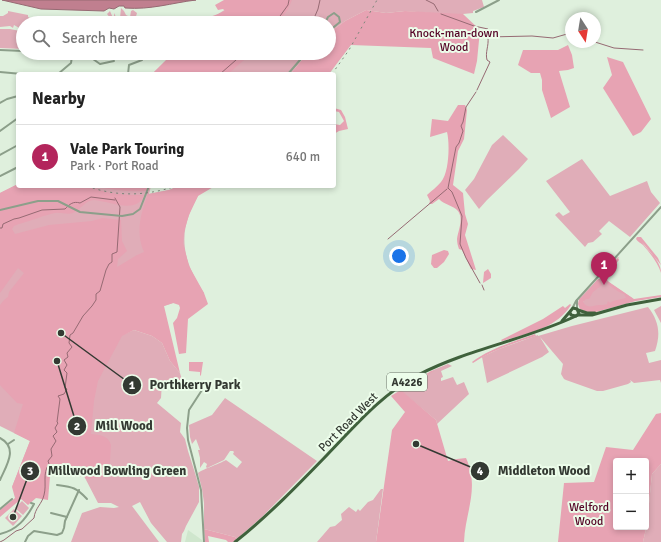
<!DOCTYPE html>
<html lang="en">
<head>
<meta charset="utf-8">
<style>
	body { margin:0; font-family:Signika,sans-serif; background:#f6f6f6; color:#222 }
	.controls { position:absolute; right:12px; bottom:12px; display:grid; overflow:hidden; border-radius:4px; box-shadow:0 2px 6px #0003 }
	.controls button { width:36px; height:36px; display:grid; place-items:center; padding:0; border:0; border-bottom:1px solid #e0e0e0; background:#fff; color:#222; font:20px sans-serif }
	.compass { position:absolute; left:565px; top:12px; width:36px; height:36px; border-radius:50%; background:#fff; box-shadow:0 2px 6px #0003; rotate:168deg }
	.you { position:absolute; left:399px; top:256px; width:14px; height:14px; margin:-10px; border:3px solid #fff; border-radius:50%; background:#1a73e8; box-shadow:0 0 0 6px #1a73e833 }
	.badge { display:grid; place-items:center; width:26px; height:26px; border-radius:50%; background:#b3255c; color:#fff; font-size:13px; font-weight:700 }
	.pin { position:absolute; translate:-50% -33px; filter:drop-shadow(0 1px 2px #0008) }
	.pin::after { content:''; position:absolute; top:21px; width:14px; height:12px; background:inherit; clip-path:polygon(0 0,100% 0,50% 100%) }
	.list { margin:0; padding:0; list-style:none }
	h2 { display:flex; justify-content:space-between; align-items:center; height:52px; margin:0; padding:0 16px; font-size:17px }
	h2 small { font-size:13px; font-weight:400; color:#767676 }
	.list li { display:grid; grid-template-columns:26px 1fr auto; gap:12px; align-items:center; box-sizing:border-box; height:64px; padding:0 16px; border-top:1px solid #e0e0e0 }
	.list b { display:block; font-size:15px; white-space:nowrap }
	.list p { margin:0; font-size:13px; white-space:nowrap; color:#767676 }
	.list em { font-size:13px; font-style:normal; color:#767676 }
	.icon { flex:none; width:22px; height:22px; fill:none; stroke:currentColor; stroke-width:2; stroke-linecap:round; stroke-linejoin:round }
	.map { position:relative; flex:none; width:661px; height:542px; overflow:hidden }
	.search { position:absolute; background:#fff; box-shadow:0 2px 6px #0003; left:16px; top:16px; width:320px; height:44px; display:flex; align-items:center; gap:10px; box-sizing:border-box; padding:0 14px; border-radius:22px; color:#767676; font-size:15px }
	.panel { position:absolute; background:#fff; box-shadow:0 2px 6px #0003; left:16px; top:72px; width:320px; height:116px; border-radius:4px }
	.map>svg:first-child { display:block }
</style>
</head>
<body>
<div class="map">
<svg width="661" height="542" viewBox="0 0 661 542">
	<rect width="100%" height="100%" fill="#dff0dd"/>
	<polygon fill="#cfe6cd" points="188,530 202,540 203,542 185,542"/>
	<g fill="#e0adb8">
		<path d="M 241,0 L 482,0 L 484,7 L 473,11 L 473,13 L 453,15 L 405,11 L 386,13 L 366,10 L 345,21 L 329,33 L 329,23 L 207,23 C 216,13 230,8 241,0 Z"/>
		<polygon points="121,8 124,11 126,15 130,17 131,11 133,10 137,13 135,20 139,23 106,23 111,19 107,14 110,11 113,18 114,19 114,13 117,19 120,18"/>
		<polygon points="8,11 28,15 28,17 30,18 46,16 68,19 69,22 78,18 83,23 50,23 48,20 40,21 40,23 23,23 23,49 0,48 0,29 10,29 20,31 21,29 14,25 13,28 10,26 0,27 0,16 3,16 8,13"/>
		<polygon points="63,53 103,53 89,56"/>
		<polygon points="174,53 308,53 290,74 152,74"/>
		<polygon points="503,135 528,159 519,169 487,200 479,209 465,190 474,179 492,145"/>
		<polygon points="582,159 610,196 647,181 651,192 660,203 630,237 609,221 599,231 602,234 593,242 588,243 585,247 555,215 559,212 563,216 570,212 546,181"/>
		<path d="M 18,184 L 18,186 L 151,186 L 149,194 L 169,190 L 179,186 L 198,196 C 195,202 191,208 189,215 C 178,244 188,269 204,293 L 164,306 L 122,335 L 134,330 L 152,336 L 162,343 L 170,361 L 180,373 L 182,380 L 162,382 L 161,398 L 157,403 L 181,423 L 180,432 L 185,439 L 188,451 L 195,473 L 199,487 L 199,502 L 186,526 L 184,531 L 182,534 L 181,542 L 167,542 L 151,523 L 140,502 L 132,506 L 159,542 L 71,542 L 82,513 L 100,507 L 114,508 L 119,507 L 111,503 L 98,503 L 84,476 L 64,477 L 59,471 L 53,468 L 12,487 L 30,441 L 0,426 L 0,193 Z"/>
		<polygon points="618,257 619,257 601,275 601,277 632,298 590,309 582,306 585,295 579,299 597,280 601,278 601,276"/>
		<polygon points="661,306 661,323 654,310"/>
		<path d="M 648,307 C 659,321 661,334 655,351 L 646,353 L 649,363 L 661,360 L 661,383 L 660,380 L 634,383 L 630,380 L 631,382 L 628,384 L 603,391 L 597,391 L 566,380 L 564,379 L 561,374 L 563,364 L 540,337 L 549,352 L 542,357 L 487,383 L 482,357 L 499,349 L 538,335 L 538,336 L 572,326 Z"/>
		<polygon points="448,364 452,366 441,371 443,377 441,378 441,381 453,377 457,385 464,382 469,394 437,424 436,420 401,391 433,371 431,371"/>
		<path d="M 225,398 L 317,461 L 263,516 L 237,539 L 235,537 L 204,529 L 204,503 L 202,489 L 198,473 C 201,470 219,464 226,460 L 237,468 L 242,462 L 233,454 L 234,452 L 233,451 L 230,451 L 224,460 L 207,468 L 206,467 L 207,464 L 204,462 L 200,468 L 200,458 L 198,450 L 200,450 L 196,439 L 192,444 L 190,437 L 189,425 L 212,415 Z"/>
		<polygon points="661,464 661,542 643,542 647,524 652,474"/>
		<polygon points="381,489 383,489 376,542 317,542 330,527 335,526 342,520 341,514 349,507 356,512 358,509 360,511 368,502 373,500"/>
		<polygon points="22,501 29,508 23,515 15,508"/>
		<polygon points="14,509 22,516 13,526 5,518"/>
	</g>
	<g fill="#e7a3b3" fill-rule="evenodd">
		<path d="M 224,0 L 292,0 L 288,9 L 278,23 L 160,23 L 161,22 C 166,23 169,21 173,20 C 178,20 181,22 186,22 C 199,21 212,17 225,11 L 223,9 L 218,10 L 215,5 Z"/>
		<polygon points="366,10 386,13 405,11 463,14 480,30 477,61 474,74 433,58 431,48 351,45 329,74 290,74 308,53 329,53 329,33 345,21"/>
		<polygon points="568,45 572,55 574,68 568,70 559,71 570,107 551,118 542,90 542,80 540,73 531,73 518,65 523,50 558,50"/>
		<polygon points="162,53 252,53 228,74 152,74 167,59"/>
		<polygon points="607,57 623,62 651,119 641,132 633,136 603,88 612,75"/>
		<path d="M 458,105 L 465,105 L 467,110 L 464,139 L 458,151 L 453,185 L 463,193 L 465,214 L 468,224 L 465,235 L 476,270 L 471,269 L 462,250 L 459,249 C 458,246 457,243 457,239 C 458,231 464,219 458,211 C 453,205 444,205 439,199 L 432,204 L 429,204 L 430,201 L 427,195 C 431,191 437,187 441,182 C 449,173 450,144 447,132 L 430,137 L 432,119 L 448,121 Z"/>
		<polygon points="334,108 341,110 345,117 348,129 339,131 334,134 334,124 340,125 344,121 339,112 334,111"/>
		<path d="M 18,184 L 18,186 L 85,186 L 110,193 L 130,195 L 144,195 C 137,215 109,201 94,200 C 86,200 80,210 73,213 C 67,215 61,212 55,213 C 44,215 31,221 19,224 L 14,226 L 12,229 L 15,234 L 49,225 L 92,221 L 102,218 L 121,220 L 122,241 L 127,251 L 118,259 L 117,267 L 137,255 L 144,252 C 135,232 141,213 148,194 L 169,190 L 179,186 L 215,186 L 198,196 L 189,215 L 184,232 L 183,243 L 189,266 L 204,293 L 208,304 L 188,319 L 186,353 L 179,354 L 173,323 L 177,318 L 180,308 L 179,305 L 173,303 L 164,306 L 180,373 L 170,361 L 162,343 L 152,336 L 134,330 L 122,336 L 98,381 L 94,401 L 91,434 C 100,435 108,435 111,445 L 109,476 L 86,479 L 84,476 L 64,477 L 59,471 L 53,468 L 52,476 L 50,476 L 48,500 L 36,498 L 28,505 L 21,499 L 0,517 L 0,510 L 15,498 L 12,487 L 30,441 L 14,433 L 23,404 L 17,403 L 0,385 L 0,305 L 4,300 L 8,297 L 9,292 L 24,273 L 18,268 L 0,293 L 0,193 Z"/>
		<path d="M 95,186 L 147,186 L 146,191 C 128,192 112,190 95,186 Z"/>
		<path d="M 637,237 L 641,237 L 658,258 L 661,265 L 642,242 C 648,252 661,260 661,273 C 658,263 650,253 643,245 C 641,243 638,242 636,239 Z"/>
		<polygon points="444,250 448,251 449,254 444,262 437,268 434,268 431,264 432,255"/>
		<path d="M 618,258 L 619,260 L 604,277 L 609,282 L 634,299 L 661,295 L 661,297 L 636,301 L 596,312 L 587,312 L 580,309 L 578,304 L 579,299 L 585,294 L 597,280 L 600,279 L 602,285 L 593,292 L 589,299 L 586,299 L 583,302 C 588,310 593,305 600,305 C 602,305 604,305 607,304 L 608,301 L 610,303 L 613,301 L 626,298 L 624,294 C 618,293 607,283 601,279 L 601,275 Z"/>
		<polygon points="488,269 491,274 491,278 483,283 484,272"/>
		<path d="M 570,304 L 571,305 C 556,329 528,333 502,341 L 501,340 L 543,319 L 563,306 L 565,308 Z"/>
		<path d="M 535,334 L 536,336 C 514,343 492,350 473,363 L 472,362 C 491,348 513,342 535,334 Z"/>
		<polygon points="189,362 203,362 201,375 200,376 200,372 189,371"/>
		<path d="M 431,371 L 434,371 L 402,391 L 436,420 L 448,461 L 457,459 L 466,458 C 480,489 465,512 464,542 L 376,542 L 392,430 L 405,412 L 391,396 Z"/>
		<path d="M 661,413 L 661,464 L 652,474 L 647,524 L 643,542 L 558,542 L 564,483 L 594,482 L 606,447 L 633,450 L 656,414 ZM 616,461 L 646,461 L 646,527 L 616,527 Z"/>
		<polygon points="204,529 235,537 237,539 233,542 228,542 226,540 208,536 209,542 205,542"/>
	</g>
	<path fill="#c07f8f" stroke="#966a73" d="M 2,0 L 196,0 C 171,3 151,10 125,8 L 124,6 L 119,6 L 114,9 L 109,8 L 104,11 L 41,9 Z"/>
	<g fill="none" stroke-linecap="round" stroke-linejoin="round">
		<g stroke="#966a73" stroke-width="1">
			<polyline points="426,0 434,4 438,11"/>
			<polyline points="441,14 474,26 488,29 488,37 532,36 553,38 567,34 571,35"/>
			<polyline points="275,23 288,5 289,0"/>
			<polyline points="312,23 318,9 320,0"/>
			<polyline points="595,42 614,48 643,50"/>
			<polyline points="220,74 244,53"/>
			<path d="M 477,90 L 490,62 L 487,60 C 485,52 489,46 488,38"/>
			<polyline points="476,92 466,107 463,122 461,126 463,131 459,143 456,147 448,188 452,192 462,216 460,244 466,258 480,283"/>
			<path d="M 0,228 L 2,228 L 3,224 L 14,219 L 19,218 L 42,210 L 65,209 C 70,204 73,201 80,203 L 91,197 L 115,200"/>
			<polyline points="388,239 447,189"/>
			<polyline points="482,285 484,290"/>
			<path d="M 0,542 L 4,540 L 16,531 L 22,529 L 34,518 C 35,508 42,504 44,495 C 47,484 42,474 49,464 L 48,461 L 52,456 L 51,449 L 56,441 L 53,436 L 57,432 L 55,428 L 58,423 L 57,422 L 60,399 L 58,396 L 64,394 L 67,389 L 65,388 L 67,373 L 64,370 L 67,365 L 64,360 L 68,357 L 67,353 L 72,347 L 69,343 L 70,335 L 73,333 L 83,316 L 92,306 L 96,300 L 96,294 L 100,291 L 106,270 L 109,264 L 112,262 L 112,254 L 117,252 L 120,207 L 115,198"/>
		</g>
		<g stroke="#8c9f8a" stroke-width="2">
			<polyline points="476,12 499,0"/>
			<polyline points="325,23 328,17 334,13 339,17 340,22 329,31"/>
			<polyline points="0,50 23,51"/>
			<polyline points="46,53 88,58 93,59 100,64 114,61"/>
			<polyline points="0,72 22,74"/>
			<polyline points="58,74 71,63 72,56"/>
			<polyline points="128,74 129,65 142,60"/>
			<polyline points="288,74 306,53"/>
			<polyline points="0,103 7,99 18,96"/>
			<polyline points="0,131 18,118"/>
			<polyline points="0,155 18,145"/>
			<polyline points="0,176 18,167"/>
			<polyline points="0,210 38,201 58,201 80,212 122,216 133,214 140,209 149,186"/>
			<polyline points="577,300 577,308"/>
			<polyline points="572,309 576,301 661,207"/>
			<polyline points="202,390 189,410 187,428 188,440 201,490 204,542"/>
			<path d="M 0,438 C 19,448 6,466 0,480"/>
			<polyline points="8,444 14,440"/>
			<path d="M 57,485 C 72,487 76,487 87,499"/>
			<polyline points="0,509 12,499"/>
			<polyline points="51,513 67,517"/>
			<path d="M 0,534 C 17,530 26,519 34,504 L 31,503"/>
			<polyline points="25,542 28,536 34,531 57,535 62,533 64,528 65,521 79,490"/>
		</g>
		<g stroke="#3f613c" stroke-width="3">
			<polyline points="578,310 587,313 595,313"/>
			<polyline points="577,315 592,315 627,305 661,299"/>
			<polyline points="562,321 573,308 577,309 579,314 576,316 571,315 570,312"/>
			<path d="M 235,542 C 269,515 298,485 327,455 C 355,426 382,394 418,375 C 468,349 525,340 576,316"/>
		</g>
		<g stroke="#7c877b" stroke-width="1" stroke-dasharray="2 4" stroke-linecap="butt">
			<polyline points="332,74 349,50 377,0"/>
			<path d="M 87,186 C 116,197 147,196 176,186"/>
		</g>
	</g>
	<g text-anchor="middle" stroke-width="4" stroke-linejoin="round" paint-order="stroke">
		<rect fill="#ecfdea" stroke="#6a7469" stroke-width="1" x="387" y="373" width="40" height="18" rx="3"/>
		<g font-size="11" font-weight="bold" fill="#333932">
			<text x="407" y="386">A4226</text>
		</g>
		<g font-size="12" fill="#550426" stroke="#ecfdea">
			<text x="454" y="37">Knock-man-down<tspan x="454" dy="14">Wood</tspan></text>
			<text x="589" y="511">Welford<tspan x="589" dy="14">Wood</tspan></text>
		</g>
		<g font-size="12" fill="#333932" stroke="#ecfdea">
			<text transform="translate(348 422) rotate(-45)" y="4">Port Road West</text>
		</g>
	</g>
	<path fill="none" stroke="#333932" stroke-width="1.5" d="M61 333L132 385M57 361L77 426M13 517L30 471M416 444L480 471"/>
	<g fill="#333932" stroke="#ecfdea" stroke-width="1.5">
		<circle cx="61" cy="333" r="4"/>
		<circle cx="57" cy="361" r="4"/>
		<circle cx="13" cy="517" r="4"/>
		<circle cx="416" cy="444" r="4"/>
		<circle cx="132" cy="385" r="10"/>
		<circle cx="77" cy="426" r="10"/>
		<circle cx="30" cy="471" r="10"/>
		<circle cx="480" cy="471" r="10"/>
	</g>
	<g font-size="12" text-anchor="middle" font-weight="bold" fill="#fff">
		<text x="132" y="389">1</text>
		<text x="77" y="430">2</text>
		<text x="30" y="475">3</text>
		<text x="480" y="475">4</text>
	</g>
	<g font-size="13" text-anchor="middle" font-weight="bold" fill="#333932" stroke="#ecfdea" stroke-width="4" stroke-linejoin="round" paint-order="stroke">
		<text x="195" y="389">Porthkerry Park</text>
		<text x="124" y="430">Mill Wood</text>
		<text x="117" y="475">Millwood Bowling Green</text>
		<text x="544" y="475">Middleton Wood</text>
	</g>
</svg>
<div class="controls">
<button>+</button>
<button>−</button>
</div>
<svg class="compass" viewBox="-18 -18 36 36"><path d="M0-13l5 13h-10z" fill="#e53935"/><path d="M0 13l5-13h-10z" fill="#767676"/></svg>
<div class="you"></div>
<div class="pin badge" style="left:604px;top:285px">1</div>
<div class="search"><svg class="icon" aria-label="search" viewBox="0 0 24 24"><circle cx="10" cy="10" r="6"/><path d="M15 15l6 6"/></svg>Search here</div>
<section class="panel">
<h2>Nearby<small></small></h2>
<ul class="list">
<li><span class="badge">1</span><div><b>Vale Park Touring</b><p>Park · Port Road</p></div><em>640 m</em></li>
</ul>
</section>
</div>
</body>
</html>
